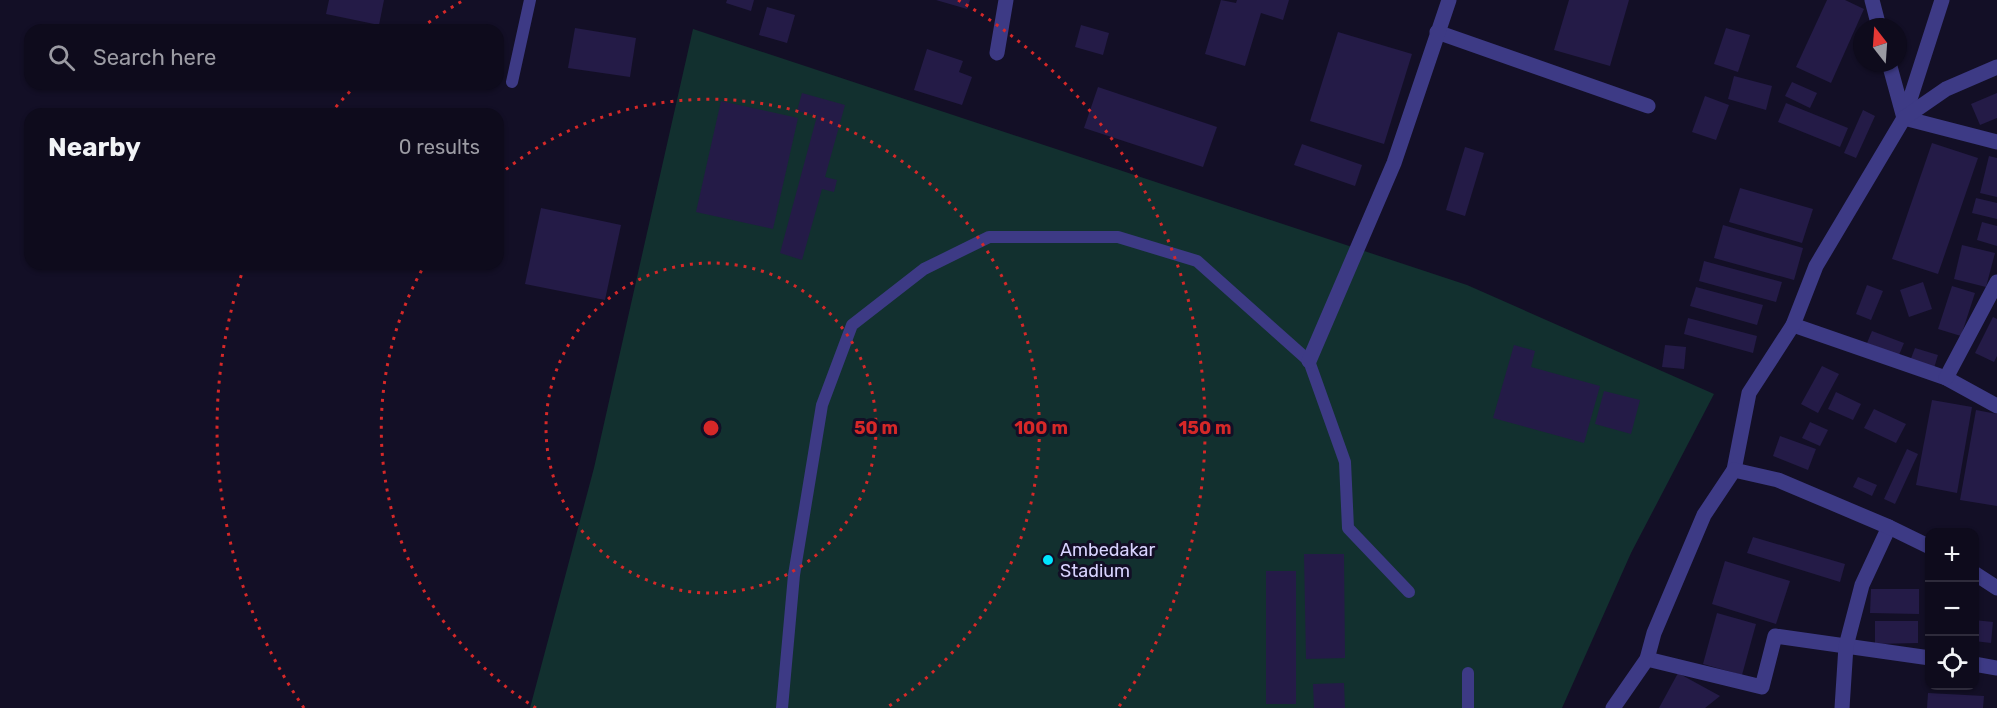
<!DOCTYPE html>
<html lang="en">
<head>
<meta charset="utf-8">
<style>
	body { margin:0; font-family:Rubik,sans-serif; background:#171425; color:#f1f3f6 }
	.controls { position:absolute; right:18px; bottom:18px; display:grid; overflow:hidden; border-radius:12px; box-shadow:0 2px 4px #0004 }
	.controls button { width:54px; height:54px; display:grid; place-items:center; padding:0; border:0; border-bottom:2px solid #2e2b3b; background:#0e0b1c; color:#f1f3f6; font:30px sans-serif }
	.compass { position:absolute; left:1853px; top:18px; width:54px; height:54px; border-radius:50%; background:#0e0b1c; box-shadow:0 2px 4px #0004; rotate:343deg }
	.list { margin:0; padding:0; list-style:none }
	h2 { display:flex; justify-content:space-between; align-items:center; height:78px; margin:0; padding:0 24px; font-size:26px }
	h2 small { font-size:20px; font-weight:400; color:#9b9ba3 }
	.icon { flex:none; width:33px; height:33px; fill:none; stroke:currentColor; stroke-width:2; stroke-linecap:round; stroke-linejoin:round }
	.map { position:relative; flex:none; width:1997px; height:708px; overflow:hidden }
	.search { position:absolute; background:#0e0b1c; box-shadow:0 2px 4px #0004; left:24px; top:24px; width:480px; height:66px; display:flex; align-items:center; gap:15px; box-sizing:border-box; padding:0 21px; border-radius:18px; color:#9b9ba3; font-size:22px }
	.panel { position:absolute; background:#0e0b1c; box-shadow:0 2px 4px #0004; left:24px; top:108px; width:480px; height:162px; border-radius:18px }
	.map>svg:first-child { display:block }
</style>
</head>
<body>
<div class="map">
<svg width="1997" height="708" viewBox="0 0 1997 708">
	<rect width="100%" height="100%" fill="#130f26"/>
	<polygon fill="#12302f" points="693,29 1467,285 1714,394 1631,553 1562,708 530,708 594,468"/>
	<g fill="#241b47">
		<polygon points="329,0 384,0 379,25 326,14"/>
		<polygon points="727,0 754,0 751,11 726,3"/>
		<polygon points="936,0 970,0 967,9"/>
		<polygon points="1221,0 1236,3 1237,0 1289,0 1283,20 1261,13 1245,66 1205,54"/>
		<polygon points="1569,0 1629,0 1610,66 1554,50"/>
		<polygon points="1827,0 1845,0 1864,9 1831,83 1796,67"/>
		<polygon points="767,7 795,15 787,43 759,35"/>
		<polygon points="1081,25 1109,33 1103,55 1075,47"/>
		<polygon points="575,28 636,38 630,77 568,68"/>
		<polygon points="1726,28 1750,35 1738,72 1714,64"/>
		<polygon points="1338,32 1412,54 1384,144 1310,121"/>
		<polygon points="927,49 963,61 959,72 972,77 962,105 914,90"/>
		<polygon points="1734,76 1772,86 1766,110 1728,99"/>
		<polygon points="1792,82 1817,93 1810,108 1785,96"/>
		<polygon points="1098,87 1217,127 1203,167 1084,128"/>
		<polygon points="802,93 845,105 825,177 837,180 834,192 822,189 802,260 780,253 817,116 797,111"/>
		<polygon points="1997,93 1997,118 1980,125 1971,104"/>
		<polygon points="1705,96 1729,105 1716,140 1692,132"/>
		<polygon points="721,101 798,118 773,229 696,212"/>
		<polygon points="1786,103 1848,128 1840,147 1778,122"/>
		<polygon points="1863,110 1875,116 1856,158 1844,153"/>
		<polygon points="1932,143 1978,158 1938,274 1892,259"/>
		<polygon points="1302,144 1362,165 1355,186 1294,165"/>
		<polygon points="1465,147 1484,153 1465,216 1446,210"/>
		<polygon points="1989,156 1997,158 1997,197 1980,193"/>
		<polygon points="1740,188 1813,209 1802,243 1729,222"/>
		<polygon points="1976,198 1997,203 1997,219 1972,213"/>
		<polygon points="541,208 621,225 605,300 525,284"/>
		<polygon points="1982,222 1997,226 1997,246 1977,240"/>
		<polygon points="1723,225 1803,248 1794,280 1714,258"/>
		<polygon points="1962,245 1995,253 1986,287 1954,279"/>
		<polygon points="1704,261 1782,282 1776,302 1699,281"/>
		<polygon points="1923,282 1932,309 1909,317 1900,290"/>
		<polygon points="1867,285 1883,291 1871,320 1856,314"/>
		<polygon points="1952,286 1975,293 1961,336 1938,329"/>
		<polygon points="1696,287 1763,305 1757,325 1690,306"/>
		<polygon points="1993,317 1997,319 1997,356 1994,362 1975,353"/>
		<polygon points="1688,318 1757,336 1753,353 1684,334"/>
		<polygon points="1872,331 1904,343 1899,355 1867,343"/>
		<polygon points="1514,345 1535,351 1531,367 1600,386 1584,443 1493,418"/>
		<polygon points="1665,345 1686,347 1684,369 1662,367"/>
		<polygon points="1915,348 1938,355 1934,368 1910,361"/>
		<polygon points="1822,366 1839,374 1818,413 1801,404"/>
		<polygon points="1604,391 1640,400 1631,434 1595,424"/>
		<polygon points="1836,392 1861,404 1853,420 1828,409"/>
		<polygon points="1932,400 1972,407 1957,493 1916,485"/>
		<polygon points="1874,409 1906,424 1896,443 1864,428"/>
		<polygon points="1976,410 1997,414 1997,506 1960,500"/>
		<polygon points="1810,422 1828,430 1820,446 1802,438"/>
		<polygon points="1780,436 1816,449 1808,470 1773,456"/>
		<polygon points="1907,449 1918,454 1895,504 1884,499"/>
		<polygon points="1858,477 1877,485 1872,496 1853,487"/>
		<polygon points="1753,537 1845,564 1840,582 1747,553"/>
		<polygon points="1304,554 1344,554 1345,658 1306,659"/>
		<polygon points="1725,561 1790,581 1776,624 1712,604"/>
		<rect x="1266" y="571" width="30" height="133"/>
		<polygon points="1871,589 1919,589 1919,614 1870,613"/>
		<polygon points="1717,613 1756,624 1742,675 1703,664"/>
		<polygon points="1974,620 1993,622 1991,643 1974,641"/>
		<polygon points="1875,621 1918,621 1918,643 1875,644"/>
		<polygon points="1678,673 1720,696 1705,708 1659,708"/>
		<polygon points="1344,683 1345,708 1314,708 1313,684"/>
		<polygon points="1928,693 1984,696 1983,708 1927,708"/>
	</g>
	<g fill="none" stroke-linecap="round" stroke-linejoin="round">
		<g stroke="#3d3a85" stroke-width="12">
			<polyline points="512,82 530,0"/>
			<polyline points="782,708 794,575 822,405 852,325 924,269 989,237 1118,237 1197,261 1309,361 1345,462 1348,528 1409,592"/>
			<polyline points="1468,708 1468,673"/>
		</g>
		<g stroke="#3d3a85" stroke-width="15">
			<polyline points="1872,0 1879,27"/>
			<polyline points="1437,32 1648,106"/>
			<polyline points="997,53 1006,0"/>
			<polyline points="1889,63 1904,118 1942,0"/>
			<polyline points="1904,118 1997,142"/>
			<polyline points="1793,325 1946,378 1997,406"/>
			<polyline points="1309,361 1394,163 1449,0"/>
			<polyline points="1946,378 1997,282"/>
			<polyline points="1734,470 1749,393 1793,325 1816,266 1904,118 1946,89 1997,67"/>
			<polyline points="1647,659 1762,687 1775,636 1930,658"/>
			<polyline points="1974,664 1997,668"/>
			<polyline points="1842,708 1846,646 1862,585 1889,527"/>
		</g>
		<g stroke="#3d3a85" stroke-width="15">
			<polyline points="1974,573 1997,588"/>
			<polyline points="1613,708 1647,659 1654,633 1704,515 1734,470 1778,480 1889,527 1930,547"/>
		</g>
	</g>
	<g fill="none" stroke="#d62828" stroke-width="3" stroke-dasharray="3 6">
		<circle cx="711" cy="428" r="165"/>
		<path d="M536 708A330 330 0 0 1 424 266M499 175A330 330 0 1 1 886 708"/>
		<path d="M304 708A494 494 0 0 1 244 267M330 114A494 494 0 0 1 356 85M421 28A494 494 0 0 1 464 0M958 0A494 494 0 0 1 1118 708"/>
	</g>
	<circle fill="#00e5ff" stroke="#130f26" stroke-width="2" cx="1048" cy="560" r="6"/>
	<g text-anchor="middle" stroke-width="6" stroke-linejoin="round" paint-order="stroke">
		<g font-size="18" fill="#d9d4ff" stroke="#130f26" text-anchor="start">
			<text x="1060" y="556">Ambedakar<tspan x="1060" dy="21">Stadium</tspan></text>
		</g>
	</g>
	<circle cx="711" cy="428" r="9" fill="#d62828" stroke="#130f26" stroke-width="3"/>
	<g font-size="18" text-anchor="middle" font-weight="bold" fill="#d62828" stroke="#130f26" stroke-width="6" stroke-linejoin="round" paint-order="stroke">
		<text x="876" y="434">50 m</text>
		<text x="1041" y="434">100 m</text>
		<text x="1205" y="434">150 m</text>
	</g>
</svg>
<div class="controls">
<button>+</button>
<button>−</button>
<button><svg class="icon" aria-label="locate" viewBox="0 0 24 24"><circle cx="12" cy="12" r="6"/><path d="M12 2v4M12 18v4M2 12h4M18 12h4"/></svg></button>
</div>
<svg class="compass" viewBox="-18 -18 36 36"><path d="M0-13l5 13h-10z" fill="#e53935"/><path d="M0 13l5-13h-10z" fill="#9b9ba3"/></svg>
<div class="search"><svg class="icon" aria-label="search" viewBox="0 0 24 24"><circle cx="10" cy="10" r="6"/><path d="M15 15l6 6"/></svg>Search here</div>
<section class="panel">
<h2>Nearby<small>0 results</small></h2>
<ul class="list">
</ul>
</section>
</div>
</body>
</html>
